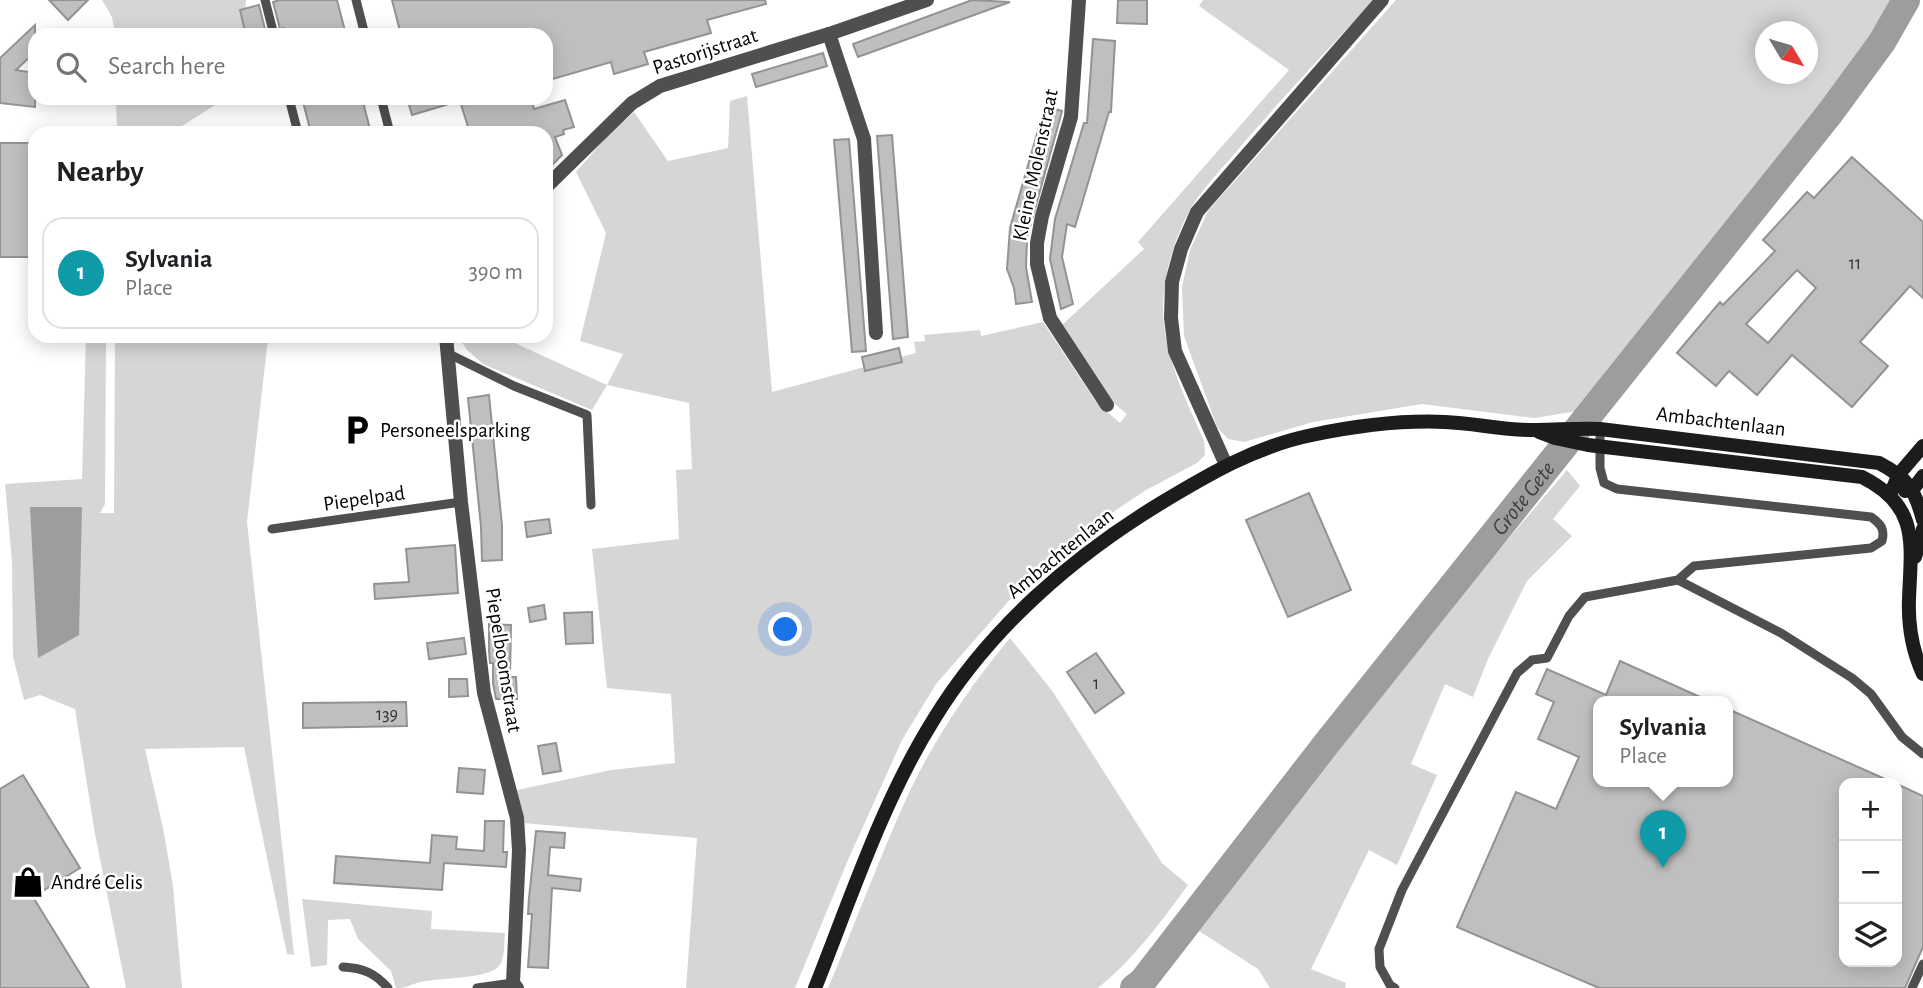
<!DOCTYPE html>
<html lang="en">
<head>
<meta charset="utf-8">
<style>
	body { margin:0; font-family:"Alegreya Sans",sans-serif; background:#f2f2f2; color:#202124 }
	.controls { position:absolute; right:21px; bottom:21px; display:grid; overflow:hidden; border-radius:14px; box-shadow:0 4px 18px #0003 }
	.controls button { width:63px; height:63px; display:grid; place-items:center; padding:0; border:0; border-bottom:2px solid #e0e0e0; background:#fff; color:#202124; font:35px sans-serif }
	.compass { position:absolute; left:1755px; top:21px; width:63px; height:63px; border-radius:50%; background:#fff; box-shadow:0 4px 18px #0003; rotate:128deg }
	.you { position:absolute; left:786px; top:630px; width:24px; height:24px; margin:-18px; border:5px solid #fff; border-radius:50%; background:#1a73e8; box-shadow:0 0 0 10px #1a73e833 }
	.badge { display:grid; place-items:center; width:46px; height:46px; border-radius:50%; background:#111827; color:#fff; font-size:23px; font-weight:700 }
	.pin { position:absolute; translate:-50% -58px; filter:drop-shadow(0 2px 4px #0008) }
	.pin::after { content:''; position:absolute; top:37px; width:24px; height:21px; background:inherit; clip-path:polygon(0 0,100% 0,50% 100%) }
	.popup { position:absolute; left:1593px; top:696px; width:140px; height:91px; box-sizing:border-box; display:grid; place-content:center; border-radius:14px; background:#fff; filter:drop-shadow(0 2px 5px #0005); font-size:23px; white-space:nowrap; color:#757577 }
	.popup b { font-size:26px; color:#202124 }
	.popup::after { content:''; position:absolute; left:50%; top:100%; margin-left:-14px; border:14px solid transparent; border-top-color:#fff }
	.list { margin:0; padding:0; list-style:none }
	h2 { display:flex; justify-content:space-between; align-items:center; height:91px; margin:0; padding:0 28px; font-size:30px }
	h2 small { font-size:23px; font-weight:400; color:#757577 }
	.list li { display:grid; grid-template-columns:46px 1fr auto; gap:21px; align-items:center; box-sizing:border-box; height:112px; margin:0 14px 14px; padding:0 14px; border:2px solid #e0e0e0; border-radius:21px }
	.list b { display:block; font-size:26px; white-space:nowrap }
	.list p { margin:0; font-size:23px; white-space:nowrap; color:#757577 }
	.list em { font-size:23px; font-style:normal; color:#757577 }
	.icon { flex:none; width:38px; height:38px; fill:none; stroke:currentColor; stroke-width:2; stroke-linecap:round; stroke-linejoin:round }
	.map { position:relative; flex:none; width:1923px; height:988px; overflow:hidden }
	.search { position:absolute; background:#fff; box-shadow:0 4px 18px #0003; left:28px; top:28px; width:525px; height:77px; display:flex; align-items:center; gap:18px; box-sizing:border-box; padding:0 24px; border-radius:21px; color:#757577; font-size:26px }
	.panel { position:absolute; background:#fff; box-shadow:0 4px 18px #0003; left:28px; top:126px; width:525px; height:217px; border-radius:21px }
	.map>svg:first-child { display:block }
</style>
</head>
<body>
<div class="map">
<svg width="1923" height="988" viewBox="0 0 1923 988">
	<rect width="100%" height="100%" fill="#fff"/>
	<g fill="#d6d6d6" fill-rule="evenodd">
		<polygon points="102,0 246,0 244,35 115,35 112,17"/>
		<path d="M 1203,0 L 1374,0 C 1329,48 1284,96 1241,146 C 1225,166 1204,186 1191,208 C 1174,238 1163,275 1163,310 C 1164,357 1186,399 1204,441 L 1205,455 L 1197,463 L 1146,490 L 1091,527 L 1019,589 L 936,684 L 902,740 L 848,860 L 795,988 L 686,988 L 697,838 L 523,823 L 517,790 L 611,770 L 675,763 L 671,694 L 607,688 L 592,549 L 679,539 L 676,470 L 692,469 L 689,403 L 607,385 L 592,410 L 483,364 L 467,350 L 461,341 L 461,336 L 499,336 L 607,385 L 623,354 L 580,341 L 606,233 L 576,172 L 609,134 L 634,112 L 668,161 L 728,148 L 730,101 L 747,96 L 772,392 L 916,353 L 914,342 L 925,341 L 924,335 L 980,330 L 981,336 L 1043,322 L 1096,402 L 1120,423 L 1127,414 L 1112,402 L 1061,326 L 1144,249 L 1138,242 L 1289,70 L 1199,6 Z"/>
		<path d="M 1396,0 L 1906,0 L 1882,42 L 1830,113 L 1595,408 L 1535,418 L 1422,404 L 1313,422 L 1244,442 L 1228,439 L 1217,427 L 1184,336 L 1182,287 L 1190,250 L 1208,211 ZM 1766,32 L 1808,32 L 1808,74 L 1766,74 Z"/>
		<polygon points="116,98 226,98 171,133 117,133"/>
		<polygon points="86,336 106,336 105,504 100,513 114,513 115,336 261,336 268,339 247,522 294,955 287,954 244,747 145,749 163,828 173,886 182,988 126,988 95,834 75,709 40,695 24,700 13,657 12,561 5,484 82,479"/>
		<polygon points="1567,470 1580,486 1553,519 1572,536 1527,581 1488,659 1473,697 1445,684 1411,764 1437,775 1397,865 1369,850 1311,969 1346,983 1345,988 1270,988 1258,969 1199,931 1444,615"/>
		<path d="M 1010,638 L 1053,692 L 1162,863 L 1188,885 C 1162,921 1133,960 1098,988 L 828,988 C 855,924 879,858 908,795 C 934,739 971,685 1010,638 Z"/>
		<path d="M 302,899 L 432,911 L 431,929 L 505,933 C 504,943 505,959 499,966 C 488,980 435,977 417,983 C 407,986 407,988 396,988 L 391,971 L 358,939 L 350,919 L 328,920 L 327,965 L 311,967 Z"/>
	</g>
	<polygon fill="#9d9d9d" points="30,507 82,507 79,635 38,658"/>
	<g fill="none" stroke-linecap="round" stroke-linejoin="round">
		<path stroke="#9d9d9d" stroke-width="28" id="s1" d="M 1134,988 L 1142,982 L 1327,743 L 1830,113 L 1882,42 L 1906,0"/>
	</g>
	<g fill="#bfbfbf" stroke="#939393" stroke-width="2" fill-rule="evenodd">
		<polygon points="49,0 88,0 68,20"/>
		<polygon points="280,0 337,0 346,35 286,35 284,28 280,29 273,2"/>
		<polygon points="392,0 765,0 766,4 707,20 711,33 644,52 648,64 614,74 611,62 546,81 546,35 424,35 422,31 401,35"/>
		<polygon points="972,0 1010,2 858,57 853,44"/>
		<polygon points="1118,0 1147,0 1147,24 1117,23"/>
		<polygon points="259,5 266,33 246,35 240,10"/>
		<polygon points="35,25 35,52 16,70 35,73 35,107 0,103 0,58"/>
		<polygon points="1093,39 1115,41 1111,112 1109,112 1075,227 1067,224 1062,257 1073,304 1061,309 1050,259 1055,219 1084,123 1087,123"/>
		<polygon points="823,53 827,66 756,87 752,74"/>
		<polygon points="302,98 362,98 371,133 311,133"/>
		<polygon points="407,98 459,98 459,101 412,115"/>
		<polygon points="459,98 531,98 534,109 565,100 574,127 563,130 564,134 555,137 562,155 546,171 546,133 470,133"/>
		<polygon points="1045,106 1062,111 1061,115 1027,238 1026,267 1032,302 1016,304 1014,288 1007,269 1010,228"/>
		<polygon points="892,135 908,337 893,339 877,136"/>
		<polygon points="849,139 866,351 852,352 834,140"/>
		<rect x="0" y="143" width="35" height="114"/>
		<path d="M 1852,157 L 1923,222 L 1923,298 L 1910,286 L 1860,342 L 1888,366 L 1852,407 L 1792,355 L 1757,395 L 1729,371 L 1716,386 L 1677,353 L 1720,302 L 1723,305 L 1775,251 L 1763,240 L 1807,192 L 1814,198 ZM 1797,270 L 1816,288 L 1768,343 L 1746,324 Z"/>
		<polygon points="899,348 902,362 865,371 862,357"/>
		<polygon points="489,395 502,525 502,560 482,561 481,527 468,398"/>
		<polygon points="1309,493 1351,590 1288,617 1246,520"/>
		<polygon points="549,519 551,533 527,537 525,522"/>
		<polygon points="455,545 458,593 375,599 374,584 409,582 406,549"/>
		<polygon points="544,605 546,619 530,622 528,608"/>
		<polygon points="592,612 593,643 566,644 564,613"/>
		<polygon points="489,624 511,625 510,677 516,677 517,699 496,699 493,683 493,663 490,663 489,651"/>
		<polygon points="464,638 466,654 429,659 427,643"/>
		<polygon points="1096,653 1124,693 1095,713 1067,672"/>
		<polygon points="1620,661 1711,702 1598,702 1598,782 1728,782 1728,709 1894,783 1844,783 1844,962 1897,962 1897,784 1923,796 1923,947 1905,988 1599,988 1457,927 1516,792 1556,809 1579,757 1538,739 1554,702 1536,694 1547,669 1606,695"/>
		<polygon points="449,679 467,679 468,696 449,697"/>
		<polygon points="406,702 407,726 303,728 303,703"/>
		<polygon points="556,743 561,771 543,774 538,746"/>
		<polygon points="459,768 485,770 483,794 457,792"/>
		<polygon points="23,775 80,868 33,897 89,988 0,988 0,789"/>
		<polygon points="485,821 504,821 503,852 507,852 506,867 444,863 442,890 334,883 336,856 430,863 432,835 457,837 456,849 484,851"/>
		<polygon points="536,831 565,833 564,848 550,847 548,875 581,879 580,891 552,888 548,968 528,967 532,914 528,914 529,898"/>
	</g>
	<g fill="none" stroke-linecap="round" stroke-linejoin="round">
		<g stroke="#4f4f4f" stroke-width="9">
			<polyline points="265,0 274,35"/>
			<polyline points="356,0 365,35"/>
			<polyline points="289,98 298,133"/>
			<polyline points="381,98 390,133"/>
			<polyline points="447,353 514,386 587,415 591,505"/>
			<polyline points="272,529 461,502"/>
			<polyline points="1678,580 1781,633 1852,678 1871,694 1902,737 1923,754"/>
			<path d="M 343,967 C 363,968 375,973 388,988"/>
			<polyline points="477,988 513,983"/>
			<path d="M 1395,988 L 1390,985 L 1380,967 L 1379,949 L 1402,890 L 1517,673 L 1532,660 L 1547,658 L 1569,616 L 1585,597 L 1678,580 L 1694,566 L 1871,548 L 1882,541 C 1885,529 1881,524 1871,517 L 1617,489 L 1604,483 L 1600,468 L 1600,429"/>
			<polyline points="1912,988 1923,964"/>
		</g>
		<g stroke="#4f4f4f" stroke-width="14">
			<polyline points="1079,0 1071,117 1042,216 1037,243 1037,264 1050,318 1107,405"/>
			<polyline points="829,34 864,139 876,333"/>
			<polyline points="546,187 632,103 660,86 829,34 927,0"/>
			<polyline points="446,336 461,502 484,693 517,818 519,850 513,983 517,988"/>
			<polyline points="1226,465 1175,351 1171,318 1172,282 1181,249 1197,212 1382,0"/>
		</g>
		<g stroke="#1c1c1c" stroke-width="14">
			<path d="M 1539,432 L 1555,438 L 1588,445 L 1862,477 C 1920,506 1911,544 1909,599 C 1908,625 1912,650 1923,674"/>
			<polyline points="1905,491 1913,489 1923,476"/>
			<polyline points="1890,495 1899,474 1923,446"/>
			<polyline points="1915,557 1923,529"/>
			<path d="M 815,988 C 851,898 882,802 934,719 C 989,629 1072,557 1161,503 C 1209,474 1257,446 1312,435 C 1355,426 1401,420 1445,422 C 1475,423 1506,431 1536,430 C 1557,430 1578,428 1600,429 L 1879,463 C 1908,478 1915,490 1923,520"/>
		</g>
	</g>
	<defs>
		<symbol id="parking-bare" viewBox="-9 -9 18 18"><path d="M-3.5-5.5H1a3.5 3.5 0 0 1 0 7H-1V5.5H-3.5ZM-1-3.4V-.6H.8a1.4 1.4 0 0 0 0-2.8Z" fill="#000" stroke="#fff" stroke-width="2.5" paint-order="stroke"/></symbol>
		<symbol id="shop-bare" viewBox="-9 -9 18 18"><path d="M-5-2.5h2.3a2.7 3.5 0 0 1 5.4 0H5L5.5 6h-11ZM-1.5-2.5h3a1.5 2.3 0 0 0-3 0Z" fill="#000" stroke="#fff" stroke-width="2.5" paint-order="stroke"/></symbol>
	</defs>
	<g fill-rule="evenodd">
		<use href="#parking-bare" x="335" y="408" width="44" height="44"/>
		<use href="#shop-bare" x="6" y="860" width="44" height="44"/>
	</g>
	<g text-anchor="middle" stroke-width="5" stroke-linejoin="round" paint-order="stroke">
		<g font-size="18" fill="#303030">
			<text x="1855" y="269">11</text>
			<text x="1096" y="689">1</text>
			<text x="387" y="720">139</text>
		</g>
		<g font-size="21" fill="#000" stroke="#fff">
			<text transform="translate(705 51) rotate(-18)" y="7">Pastorijstraat</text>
			<text transform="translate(1035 165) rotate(-78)" y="7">Kleine Molenstraat</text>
			<text transform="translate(1721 421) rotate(7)" y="7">Ambachtenlaan</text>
			<text transform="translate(364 498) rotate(-8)" y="7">Piepelpad</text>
			<text transform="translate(1060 553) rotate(-39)" y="7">Ambachtenlaan</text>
			<text transform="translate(504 660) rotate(81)" y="7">Piepelboomstraat</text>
		</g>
		<g font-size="21" fill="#000" stroke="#fff" text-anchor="start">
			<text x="380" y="437">Personeelsparking</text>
			<text x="51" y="889">André Celis</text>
		</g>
		<g font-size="23" font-style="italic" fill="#3e3e3e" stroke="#fff">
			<text dy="8" stroke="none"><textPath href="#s1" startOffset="626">Grote Gete</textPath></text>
		</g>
	</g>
</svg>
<div class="controls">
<button>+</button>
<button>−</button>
<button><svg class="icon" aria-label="layers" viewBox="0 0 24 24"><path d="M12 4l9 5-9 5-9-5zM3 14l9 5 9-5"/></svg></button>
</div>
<svg class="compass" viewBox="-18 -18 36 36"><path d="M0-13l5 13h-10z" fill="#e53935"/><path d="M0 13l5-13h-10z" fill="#757577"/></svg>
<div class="you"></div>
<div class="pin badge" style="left:1663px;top:868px;background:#0f9aa8">1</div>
<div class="popup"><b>Sylvania</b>Place</div>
<div class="search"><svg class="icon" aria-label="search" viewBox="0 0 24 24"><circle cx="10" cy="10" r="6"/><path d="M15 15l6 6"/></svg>Search here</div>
<section class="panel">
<h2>Nearby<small></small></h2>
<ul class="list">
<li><span class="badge" style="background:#0f9aa8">1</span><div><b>Sylvania</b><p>Place</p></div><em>390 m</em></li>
</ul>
</section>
</div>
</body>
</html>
